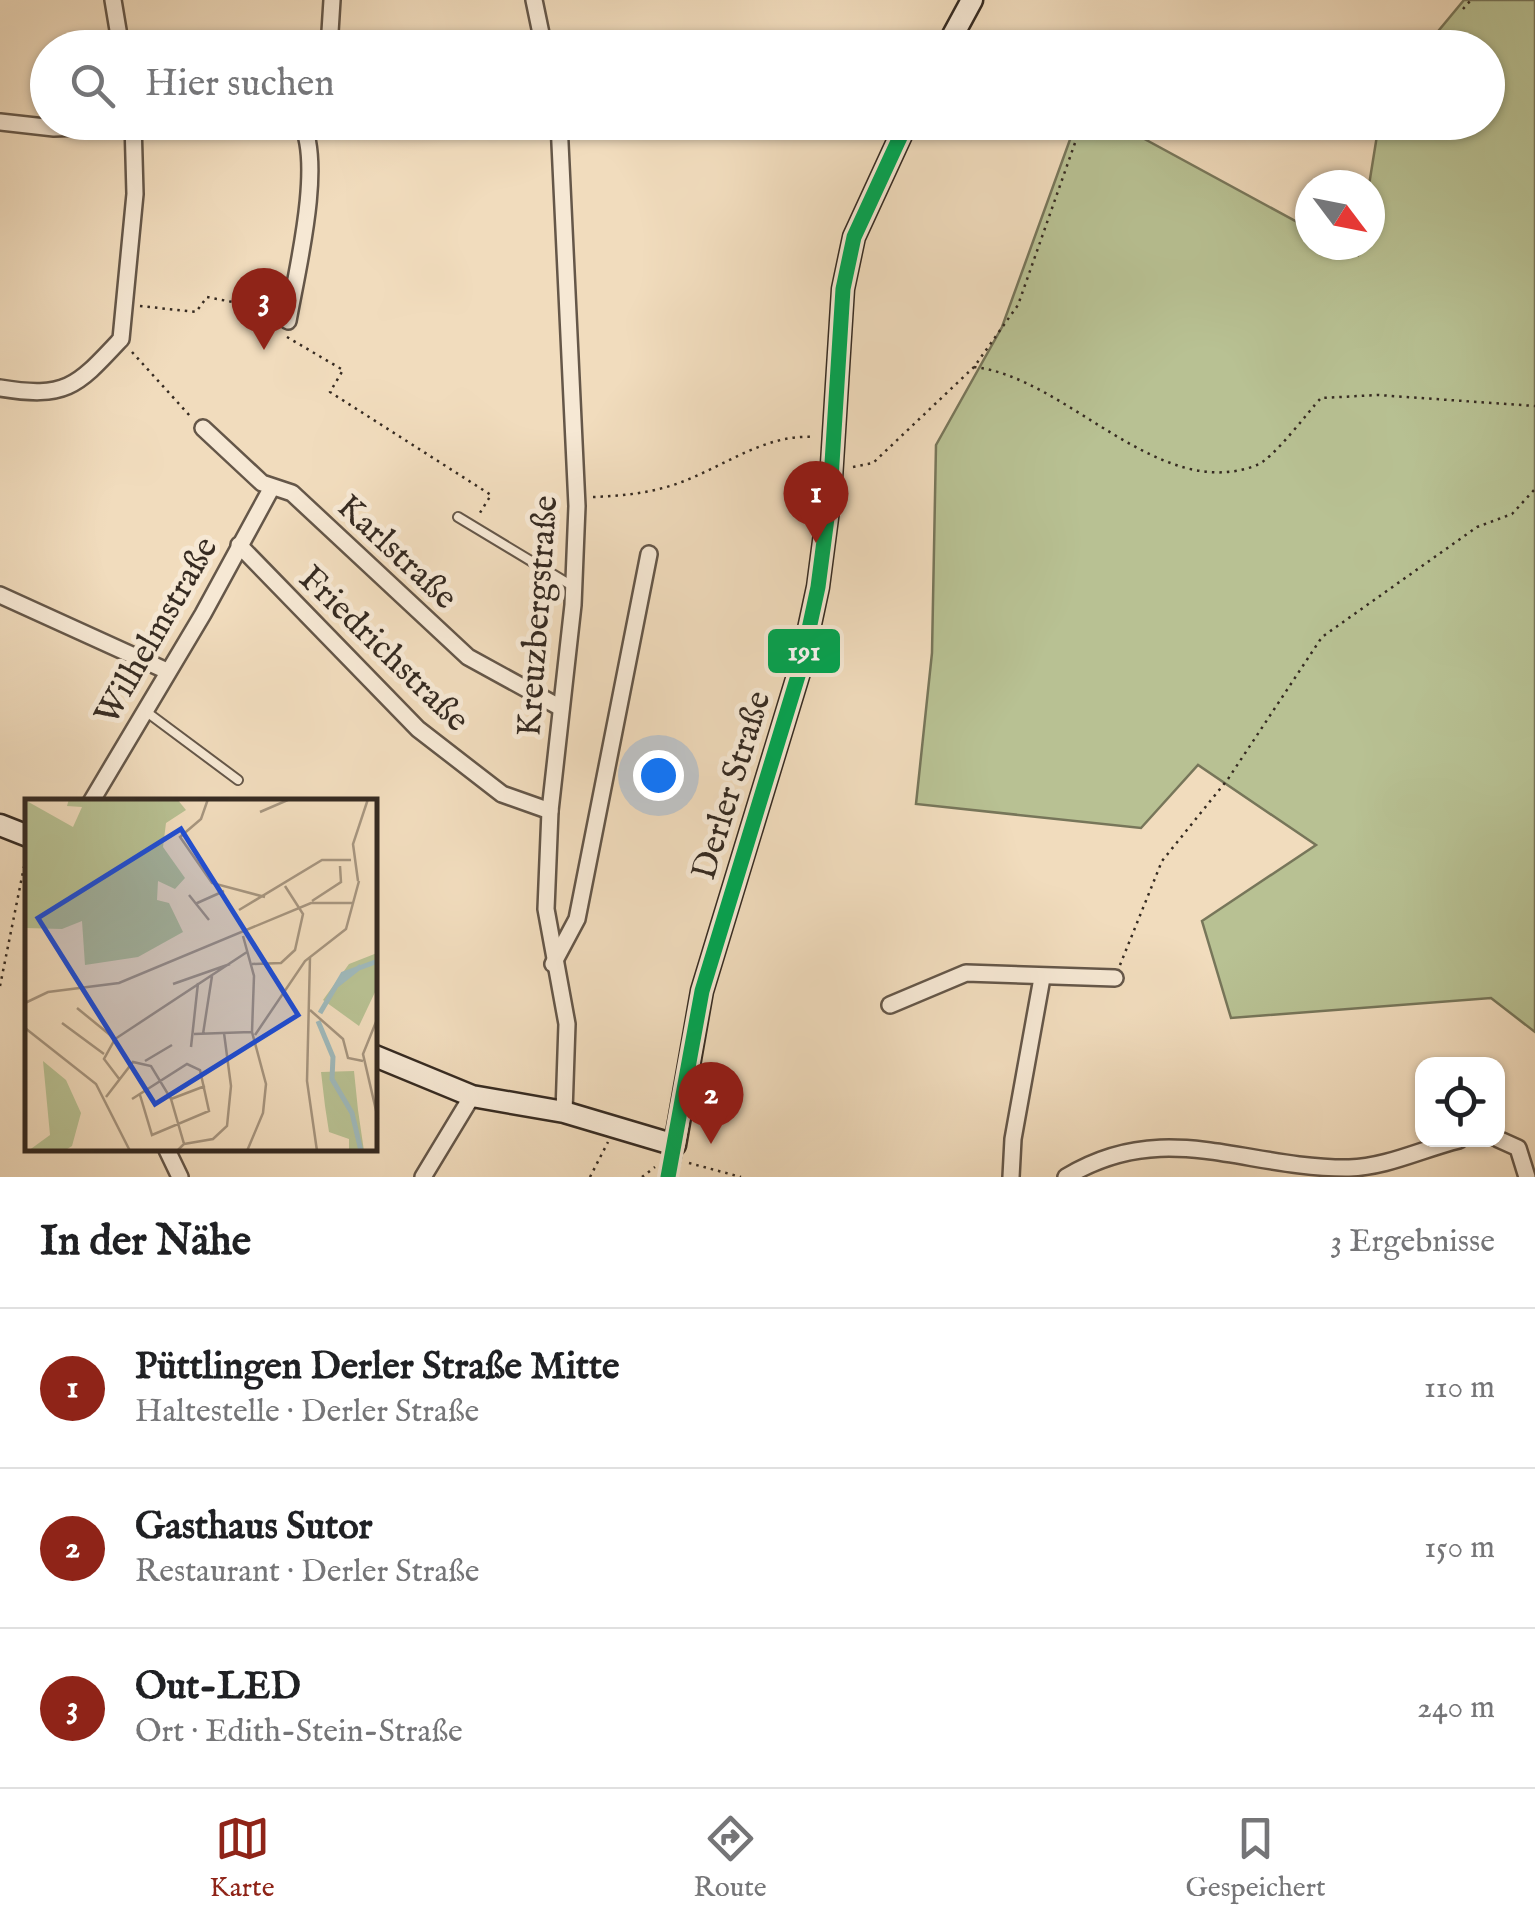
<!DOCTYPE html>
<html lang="de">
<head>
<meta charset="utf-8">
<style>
	body { margin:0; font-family:"IM FELL English",serif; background:#f6f6f6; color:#202124 }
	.controls { position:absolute; right:30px; bottom:30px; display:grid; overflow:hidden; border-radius:20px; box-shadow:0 2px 8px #0004 }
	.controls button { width:90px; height:90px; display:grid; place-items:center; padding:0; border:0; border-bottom:2px solid #e0e0e0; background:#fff; color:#202124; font:50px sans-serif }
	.compass { position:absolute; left:1295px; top:170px; width:90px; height:90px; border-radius:50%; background:#fff; box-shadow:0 2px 8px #0004; rotate:122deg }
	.you { position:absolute; left:658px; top:775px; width:35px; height:35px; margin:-25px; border:8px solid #fff; border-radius:50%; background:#1a73e8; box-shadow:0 0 0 15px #1a73e833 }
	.badge { display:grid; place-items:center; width:65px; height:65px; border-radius:50%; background:#8f2418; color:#fff; font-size:32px; font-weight:700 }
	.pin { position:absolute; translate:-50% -82px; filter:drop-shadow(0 2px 5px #0008) }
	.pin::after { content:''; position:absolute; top:52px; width:35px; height:30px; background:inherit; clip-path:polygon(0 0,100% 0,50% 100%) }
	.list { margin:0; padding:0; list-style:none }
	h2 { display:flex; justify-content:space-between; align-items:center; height:130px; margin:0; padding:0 40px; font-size:42px }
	h2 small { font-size:32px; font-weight:400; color:#757577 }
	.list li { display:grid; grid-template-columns:65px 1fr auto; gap:30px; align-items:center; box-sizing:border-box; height:160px; padding:0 40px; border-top:2px solid #e0e0e0 }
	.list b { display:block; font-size:38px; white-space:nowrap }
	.list p { margin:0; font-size:32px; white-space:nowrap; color:#757577 }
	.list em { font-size:32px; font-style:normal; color:#757577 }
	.icon { flex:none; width:55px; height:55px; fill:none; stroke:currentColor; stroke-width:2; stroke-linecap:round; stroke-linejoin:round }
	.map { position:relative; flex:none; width:1535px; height:1177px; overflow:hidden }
	.search { position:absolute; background:#fff; box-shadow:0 2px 8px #0004; left:30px; right:30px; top:30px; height:110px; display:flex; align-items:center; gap:25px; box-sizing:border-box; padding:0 35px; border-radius:55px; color:#757577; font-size:38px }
	.sheet { height:610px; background:#fff }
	nav { display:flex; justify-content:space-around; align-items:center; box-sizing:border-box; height:140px; border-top:2px solid #e0e0e0; background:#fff; font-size:28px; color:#757577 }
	nav a { display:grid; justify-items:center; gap:5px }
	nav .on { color:#8f2418 }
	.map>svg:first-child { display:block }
</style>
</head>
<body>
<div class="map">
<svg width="1535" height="1177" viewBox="0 0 1535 1177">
	<rect width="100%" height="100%" fill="#f1dcbd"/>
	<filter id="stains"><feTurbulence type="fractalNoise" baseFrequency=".002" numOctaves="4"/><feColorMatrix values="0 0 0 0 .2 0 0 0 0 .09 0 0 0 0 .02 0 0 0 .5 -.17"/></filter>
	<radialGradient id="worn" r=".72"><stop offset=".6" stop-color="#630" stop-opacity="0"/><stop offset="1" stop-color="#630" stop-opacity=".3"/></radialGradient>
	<polygon fill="#b8c193" stroke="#77765a" stroke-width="2.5" points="1464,0 1535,0 1535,1032 1491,998 1231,1018 1202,921 1316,845 1198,765 1141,828 916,804 932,653 936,445 1002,327 1076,123 1115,123 1310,229 1310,245 1340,245 1358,255 1360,245 1370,245 1369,185 1379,123 1488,122 1488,48 1425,47"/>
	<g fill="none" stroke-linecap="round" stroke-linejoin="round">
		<defs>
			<g id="lane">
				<polyline points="458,517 574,587"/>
				<polyline points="144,710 238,780"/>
			</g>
			<g id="street">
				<polyline points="113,0 121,48"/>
				<polyline points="534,0 544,48"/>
				<polyline points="329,48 332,0"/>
				<polyline points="0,122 54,128 222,122"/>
				<polyline points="559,122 577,506 573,605 550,811 546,909 567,1024 564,1112"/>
				<path d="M 288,321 C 296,275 324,163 301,122"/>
				<path d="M 0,388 C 67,399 77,386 121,339 L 135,194 L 133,122"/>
				<polyline points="203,428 262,483 292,493 468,657 561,708"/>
				<polyline points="239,545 418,729 502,794 550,811"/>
				<polyline points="0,595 167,671"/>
				<polyline points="91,802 203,614 271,489"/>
				<polyline points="553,964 577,919 649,554"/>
				<polyline points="890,1005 966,973 1115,978"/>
				<polyline points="1498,1139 1518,1148 1527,1177"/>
				<polyline points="167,1150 180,1177"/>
				<polyline points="423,1177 472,1096"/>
				<polyline points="668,1177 675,1145"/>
				<polyline points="1011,1177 1013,1139 1042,978"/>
				<path d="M 1066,1177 C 1165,1117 1244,1169 1349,1168 C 1387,1167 1422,1149 1459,1140"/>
			</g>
			<g id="secondary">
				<polyline points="946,48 972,0"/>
				<polyline points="0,825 28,836"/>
				<polyline points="375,1056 472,1096 564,1112 675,1145 702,991 801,666 818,587 830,495 843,289 854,237 907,122"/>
			</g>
		</defs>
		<use href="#lane" stroke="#655749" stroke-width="12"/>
		<use href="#street" stroke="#655749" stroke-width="20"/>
		<use href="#secondary" stroke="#362b22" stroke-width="25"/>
		<g stroke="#362b22" stroke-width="2.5" stroke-dasharray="2.5 5" stroke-linecap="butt">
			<polyline points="1463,9 1471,0"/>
			<polyline points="140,306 196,312 207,297 273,310"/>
			<polyline points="287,337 343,370 330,392 491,495 478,516"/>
			<polyline points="132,352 190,416"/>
			<path d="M 974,367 C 1067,377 1159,504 1257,465 C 1274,458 1307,413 1321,398 L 1378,395 L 1535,406"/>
			<polyline points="853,467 873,463 974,367 1018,305 1082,123"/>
			<path d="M 593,497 C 622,496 651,493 679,483 C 723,467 765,434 813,437"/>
			<polyline points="1120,965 1162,861 1228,779 1322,637 1477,527 1512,514 1535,489"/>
			<polyline points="0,986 26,857"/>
			<polyline points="689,1163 741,1177"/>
			<polyline points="590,1177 608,1142"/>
			<polyline points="642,1177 655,1167"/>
		</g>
		<use href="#lane" stroke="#f6e8d4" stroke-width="8"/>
		<use href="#street" stroke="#f6e8d4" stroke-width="15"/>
		<use href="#secondary" stroke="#f6e8d4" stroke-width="20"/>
		<defs>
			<polyline id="bus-1" points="668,1177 702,991 801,666 818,587 830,495 843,289 854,237 907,122"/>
		</defs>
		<use href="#bus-1" stroke="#f6e8d4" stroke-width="22"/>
		<use href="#bus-1" stroke="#00a651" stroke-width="15"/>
	</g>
	<g text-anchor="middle" stroke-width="10" stroke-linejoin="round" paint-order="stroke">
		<g font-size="35" fill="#362b22" stroke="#f6e8d4">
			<text transform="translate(398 551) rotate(43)" y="12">Karlstraße</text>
			<text transform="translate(536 616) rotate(-86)" y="12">Kreuzbergstraße</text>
			<text transform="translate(155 630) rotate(-60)" y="12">Wilhelmstraße</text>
			<text transform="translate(385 648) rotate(44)" y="12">Friedrichstraße</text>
			<text transform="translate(730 785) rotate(-73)" y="12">Derler Straße</text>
		</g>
	</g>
	<g transform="translate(25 799)">
		<rect width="352" height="352" fill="#f1dcbd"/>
		<path d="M 44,0 L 152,0 L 161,11 L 141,24 L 138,48 L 160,79 L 150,90 L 133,82 L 132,101 L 144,104 L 158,133 L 113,158 L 60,166 L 57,122 L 37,130 L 0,129 L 0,1 L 48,28 L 57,8 L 42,7 ZM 352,154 L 352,189 L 334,227 L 298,201 L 324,165 ZM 18,262 L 41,281 L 56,314 L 47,347 L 39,352 L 3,352 L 25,336 ZM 329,272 L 333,311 L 339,352 L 324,352 L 324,340 L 304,333 L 300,307 L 296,273 Z" fill="#b8c193"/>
		<path fill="none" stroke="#9fb9bb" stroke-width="5" d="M 312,186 L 336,167M 295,214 L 318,175 L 353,162M 293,222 L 308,258 L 307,280 L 327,314 L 336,352"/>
		<path fill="none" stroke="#a6957f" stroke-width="2.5" d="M 183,0 L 176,20 L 155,38 L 187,84 L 240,98M 235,13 L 265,0 L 290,0M 333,82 L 328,45 L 343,0M 164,96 L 184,121M 287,102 L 316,83 L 315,67M 170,105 L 199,92M 214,111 L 297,61 L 326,61M 218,137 L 229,177 L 227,233 L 241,285 L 238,314 L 222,352M 285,158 L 282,282 L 292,352M 227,165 L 256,164 L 270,151 L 278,115 L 260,87M 148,185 L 205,165M 0,204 L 23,193 L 94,184 L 286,104 L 328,104M 52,209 L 90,240M 285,211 L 318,240 L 323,259 L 338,262M 353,218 L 338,255 L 353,320M 37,224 L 79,255M 0,229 L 71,285 L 105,352M 169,235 L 226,233M 178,235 L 187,177M 230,236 L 280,162 L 321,130 L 334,82M 166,248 L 173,184M 120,262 L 147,246M 95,281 L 79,260 L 90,240 L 222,153M 81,298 L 108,263 L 126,267 L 146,300 L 159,345 L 152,352M 107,300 L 162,265 L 175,271 L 184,312 L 127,336 L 115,296M 146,300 L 180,287M 159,345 L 188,340 L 202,327 L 206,287 L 199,234"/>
		<path fill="#1d4ed8" fill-opacity="0.15" stroke="#1d4ed8" stroke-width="5" d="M 156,30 L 273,216 L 130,305 L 13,119 Z"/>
		<rect width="352" height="352" fill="none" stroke="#362b22" stroke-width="5"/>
	</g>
	<rect stroke="#f6e8d4" stroke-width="4" x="766" y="627" width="76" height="48" rx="10" fill="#00a651"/>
	<g font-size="28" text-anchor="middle" font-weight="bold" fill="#fff">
		<text x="804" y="660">191</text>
	</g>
	<rect width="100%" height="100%" filter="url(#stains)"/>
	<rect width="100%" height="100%" fill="url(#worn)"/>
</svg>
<div class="controls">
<button><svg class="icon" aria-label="locate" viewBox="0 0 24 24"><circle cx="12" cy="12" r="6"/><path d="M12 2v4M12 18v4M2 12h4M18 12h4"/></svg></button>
</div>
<svg class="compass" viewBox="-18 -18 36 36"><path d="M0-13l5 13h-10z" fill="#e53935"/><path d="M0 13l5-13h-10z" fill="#757577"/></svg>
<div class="you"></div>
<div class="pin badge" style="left:816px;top:543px">1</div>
<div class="pin badge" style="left:711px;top:1144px">2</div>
<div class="pin badge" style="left:264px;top:350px">3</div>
<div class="search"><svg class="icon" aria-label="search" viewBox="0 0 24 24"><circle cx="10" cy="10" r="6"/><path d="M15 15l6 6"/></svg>Hier suchen</div>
</div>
<section class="sheet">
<h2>In der Nähe<small>3 Ergebnisse</small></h2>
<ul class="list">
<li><span class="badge">1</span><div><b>Püttlingen Derler Straße Mitte</b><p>Haltestelle · Derler Straße</p></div><em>110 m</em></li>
<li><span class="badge">2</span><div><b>Gasthaus Sutor</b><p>Restaurant · Derler Straße</p></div><em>150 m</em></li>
<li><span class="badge">3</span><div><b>Out-LED</b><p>Ort · Edith-Stein-Straße</p></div><em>240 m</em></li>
</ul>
</section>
<nav>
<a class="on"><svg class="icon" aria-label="map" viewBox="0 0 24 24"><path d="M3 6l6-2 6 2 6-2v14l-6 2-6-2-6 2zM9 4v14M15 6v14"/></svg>Karte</a>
<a><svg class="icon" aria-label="directions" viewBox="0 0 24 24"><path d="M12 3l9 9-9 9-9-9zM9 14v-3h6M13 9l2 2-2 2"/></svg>Route</a>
<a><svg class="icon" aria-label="saved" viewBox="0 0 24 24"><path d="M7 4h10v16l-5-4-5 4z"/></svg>Gespeichert</a>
</nav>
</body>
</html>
